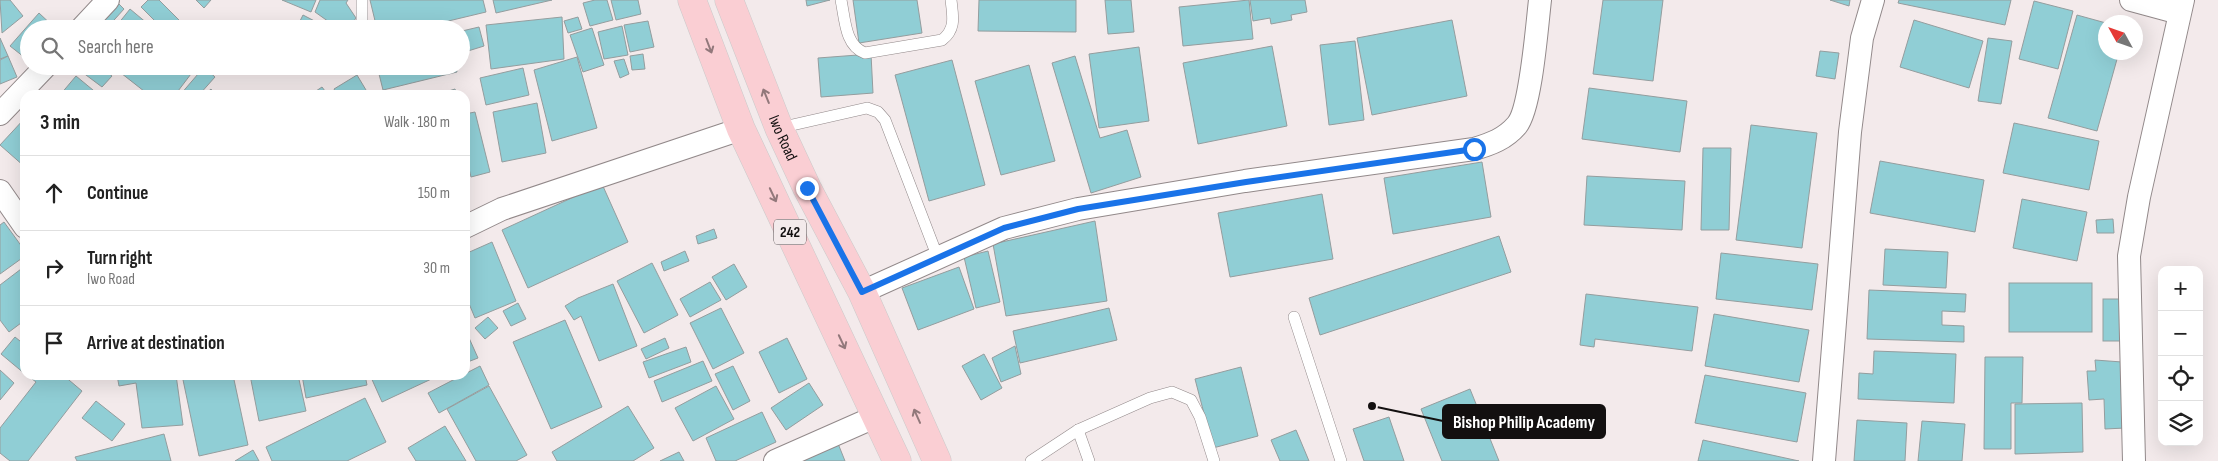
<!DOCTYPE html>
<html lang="en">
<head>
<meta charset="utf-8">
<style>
	body { margin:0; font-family:"Sofia Sans Condensed",sans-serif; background:#f6f6f6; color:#222 }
	.controls { position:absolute; right:15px; bottom:15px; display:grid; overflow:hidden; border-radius:10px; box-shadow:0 5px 20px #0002 }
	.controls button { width:45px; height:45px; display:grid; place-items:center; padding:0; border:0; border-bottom:1px solid #e0e0e0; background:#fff; color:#222; font:25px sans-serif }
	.compass { position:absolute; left:2098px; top:15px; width:45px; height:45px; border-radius:50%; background:#fff; box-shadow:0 5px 20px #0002; rotate:310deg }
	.stop { position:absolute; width:15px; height:15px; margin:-11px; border:4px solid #1a73e8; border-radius:50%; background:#fff }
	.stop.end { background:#1a73e8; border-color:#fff; box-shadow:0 1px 5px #0008 }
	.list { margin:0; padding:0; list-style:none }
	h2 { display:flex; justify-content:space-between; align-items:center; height:65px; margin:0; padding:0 20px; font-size:21px }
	h2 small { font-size:16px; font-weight:400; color:#767676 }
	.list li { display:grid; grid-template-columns:32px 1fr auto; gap:15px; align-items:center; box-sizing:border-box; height:75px; padding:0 20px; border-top:1px solid #e0e0e0 }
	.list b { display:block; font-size:19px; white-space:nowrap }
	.list p { margin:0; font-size:16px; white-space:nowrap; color:#767676 }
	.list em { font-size:16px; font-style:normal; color:#767676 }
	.icon { flex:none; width:28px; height:28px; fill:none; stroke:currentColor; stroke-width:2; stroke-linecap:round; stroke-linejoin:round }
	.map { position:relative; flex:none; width:2218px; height:461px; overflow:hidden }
	.search { position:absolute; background:#fff; box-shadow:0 5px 20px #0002; left:20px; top:20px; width:450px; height:55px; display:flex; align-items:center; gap:12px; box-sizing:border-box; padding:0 18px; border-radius:28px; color:#767676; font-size:19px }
	.panel { position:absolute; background:#fff; box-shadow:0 5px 20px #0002; left:20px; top:90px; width:450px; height:290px; border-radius:15px }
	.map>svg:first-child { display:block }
</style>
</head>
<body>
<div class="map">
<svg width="2218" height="461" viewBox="0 0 2218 461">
	<rect width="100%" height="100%" fill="#f3eaeb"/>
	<g fill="#90ced5" stroke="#949d9e">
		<polygon points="0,0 10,0 23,16 2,33"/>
		<polygon points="115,0 124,9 106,29 86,29"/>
		<polygon points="148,0 159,0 188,29 163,29 141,7"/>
		<polygon points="196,0 211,0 204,8"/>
		<polygon points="282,0 316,0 311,12"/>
		<polygon points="320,0 348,0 346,3 356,18 348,29 339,29 315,12"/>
		<polygon points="370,0 483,0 486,12 415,29 377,29"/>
		<polygon points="493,0 552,0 496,13"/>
		<polygon points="595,0 607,0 613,20 590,26 583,3"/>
		<polygon points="611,0 638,0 641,14 616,20"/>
		<polygon points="806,0 830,0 807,6"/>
		<polygon points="853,0 917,0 922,33 859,43"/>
		<polygon points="979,0 1076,0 1076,32 978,31"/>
		<polygon points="1105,0 1131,0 1134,32 1108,34"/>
		<polygon points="1249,0 1253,39 1183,46 1179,7"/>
		<polygon points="1250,0 1305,0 1307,12 1291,15 1292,20 1271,24 1270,18 1253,21"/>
		<polygon points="1603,0 1663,0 1653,81 1593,74"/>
		<polygon points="1830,0 1850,0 1849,6"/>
		<polygon points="1899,0 2011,0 2005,25 1898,3"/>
		<polygon points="2034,1 2073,11 2058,69 2019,59"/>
		<polygon points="130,9 154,29 114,29"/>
		<polygon points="39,13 56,29 29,29 29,61 10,46"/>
		<polygon points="303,15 328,28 297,27"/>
		<polygon points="2077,15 2106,23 2106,52 2119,52 2097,131 2048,118"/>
		<polygon points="562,17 564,59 491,69 486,25"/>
		<polygon points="578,17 582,29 568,33 564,21"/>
		<polygon points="1452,20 1467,96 1372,115 1357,38"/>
		<polygon points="1914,20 1983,41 1969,88 1900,67"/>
		<polygon points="648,21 654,47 630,52 624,25"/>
		<polygon points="622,26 628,55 604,59 598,32"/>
		<polygon points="479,27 484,46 468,51 462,31"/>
		<polygon points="592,28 604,65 583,72 570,35"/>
		<polygon points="0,38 8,56 0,59"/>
		<polygon points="1988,38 2012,41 2001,104 1978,101"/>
		<polygon points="1355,41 1364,120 1329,125 1320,45"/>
		<polygon points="1272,46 1287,126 1198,144 1183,63"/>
		<polygon points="1139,47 1149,121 1099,128 1089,54"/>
		<polygon points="1820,51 1839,53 1835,79 1816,76"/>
		<polygon points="643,54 645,69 632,70 630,56"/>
		<polygon points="871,54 873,93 821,97 818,58"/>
		<polygon points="8,56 17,77 0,84 0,60"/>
		<polygon points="1075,56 1100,138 1127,130 1141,177 1091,193 1052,63"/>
		<polygon points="577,57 597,128 552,141 534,70"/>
		<polygon points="624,59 629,74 620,78 614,61"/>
		<polygon points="952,60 985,185 929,201 895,75"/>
		<polygon points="1029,65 1055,161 1001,175 975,81"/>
		<polygon points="80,66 99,66 112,76 102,87 78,69"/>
		<polygon points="112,66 197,66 175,95 149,95"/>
		<polygon points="377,66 456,66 457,72 383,90"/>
		<polygon points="204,67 215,77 199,95 180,95"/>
		<polygon points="523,68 529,95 486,105 480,78"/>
		<polygon points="357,75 369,95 337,95 334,89"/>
		<polygon points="76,76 99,95 60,95"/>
		<polygon points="322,87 328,95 310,95"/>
		<polygon points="1589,88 1687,101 1680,152 1582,139"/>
		<polygon points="211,89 215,95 204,95"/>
		<polygon points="455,89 457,95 436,95"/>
		<polygon points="537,103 546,153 502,162 493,112"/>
		<polygon points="475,112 490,172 471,177 465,152 465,114"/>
		<polygon points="25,118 25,167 0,145"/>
		<polygon points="2014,123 2099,141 2089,190 2003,173"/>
		<polygon points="1751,125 1817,133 1802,248 1736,240"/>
		<polygon points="1703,148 1731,148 1729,230 1701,230"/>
		<polygon points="1880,161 1984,180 1975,232 1870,213"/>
		<polygon points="1482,162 1491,217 1393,234 1384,178"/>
		<polygon points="1587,176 1685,181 1682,230 1584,225"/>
		<polygon points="602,184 628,242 528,288 502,230"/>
		<polygon points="1322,194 1333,259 1230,277 1218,213"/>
		<polygon points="2022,199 2087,212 2077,261 2013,248"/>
		<polygon points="2113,219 2114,233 2097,233 2096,220"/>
		<polygon points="1095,221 1107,301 1006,316 993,244"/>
		<polygon points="4,222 25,251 25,256 0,274 0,225"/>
		<polygon points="714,229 717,238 698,244 696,236"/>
		<polygon points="1499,236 1511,272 1320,335 1309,298"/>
		<polygon points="492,242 516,301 475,318 465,294 465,254"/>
		<polygon points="1885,249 1948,252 1946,288 1883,285"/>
		<polygon points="685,251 689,261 664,271 661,262"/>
		<polygon points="988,251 1000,302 976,308 964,257"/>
		<polygon points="1721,253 1818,264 1812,310 1716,299"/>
		<polygon points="652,263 678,315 644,333 617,281"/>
		<polygon points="734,264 747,287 726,300 712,277"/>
		<polygon points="25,266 25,320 9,332 0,320 0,285"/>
		<polygon points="959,267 974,309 918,330 902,288"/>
		<polygon points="710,282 721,300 690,317 680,299"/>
		<rect x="2009" y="283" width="83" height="49"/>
		<polygon points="613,284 637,346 599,361 581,316 574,320 565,306 578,298"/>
		<polygon points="1869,290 1966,294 1965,312 1942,311 1942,325 1964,326 1964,342 1867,339"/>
		<polygon points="1586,294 1698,307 1692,351 1595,339 1594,347 1580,345"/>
		<rect x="2103" y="299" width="18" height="42"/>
		<polygon points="518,303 526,319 511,326 503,311"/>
		<polygon points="721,308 744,353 713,369 690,323"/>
		<polygon points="1109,308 1117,340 1020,363 1013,331"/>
		<polygon points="1714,314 1809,330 1799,382 1705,366"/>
		<polygon points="488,317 498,328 485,339 475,328"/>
		<polygon points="565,320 602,407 551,429 513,342"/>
		<polygon points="465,329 478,358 465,363"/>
		<polygon points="15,337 25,345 25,374 1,354"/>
		<polygon points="665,338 669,348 646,359 641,349"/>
		<polygon points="787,338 807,379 779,393 759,352"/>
		<polygon points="1015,346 1021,374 1001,382 992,358"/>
		<polygon points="686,347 691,362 649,378 643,362"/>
		<polygon points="1874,351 1956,354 1954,403 1858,399 1859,373 1873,374"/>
		<polygon points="984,354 1002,388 981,400 962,366"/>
		<polygon points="1985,357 2023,357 2022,403 2011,403 2011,449 1984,449"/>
		<polygon points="2095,360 2122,362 2125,428 2105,429 2104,399 2089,400 2087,371 2096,371"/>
		<polygon points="703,361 712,381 662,402 654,381"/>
		<polygon points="480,366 489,385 439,413 428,393"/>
		<polygon points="733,366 750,401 733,410 715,374"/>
		<polygon points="1241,367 1258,436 1213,448 1195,379"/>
		<polygon points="0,370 14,383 0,400"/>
		<polygon points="27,375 63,375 82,391 28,461 10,461 0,453 0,428 36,382"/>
		<polygon points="117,375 176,375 183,425 142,428 136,383 119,386"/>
		<polygon points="182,375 233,375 248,445 199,456"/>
		<polygon points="250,375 298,375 306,411 259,421"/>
		<polygon points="302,375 365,375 367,385 306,398"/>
		<polygon points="370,375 440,375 382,402"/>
		<polygon points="1705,375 1806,393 1797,442 1695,423"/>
		<polygon points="809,383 823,405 786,430 771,408"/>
		<polygon points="489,386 527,455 516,461 476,461 447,409"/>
		<polygon points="716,386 734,419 693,441 675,408"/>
		<polygon points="1470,389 1499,461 1442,461 1421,409"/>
		<polygon points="365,398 386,442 347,461 272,461 266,447"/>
		<polygon points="96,401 125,424 112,441 82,418"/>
		<polygon points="2082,403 2083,452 2015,454 2015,404"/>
		<polygon points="628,406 654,448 633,461 557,461 552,452"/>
		<polygon points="762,412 776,442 735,461 716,461 706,438"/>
		<polygon points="1389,417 1404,461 1364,461 1353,429"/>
		<polygon points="1857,420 1907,423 1905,461 1854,461"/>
		<polygon points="1922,421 1965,424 1962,461 1918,461"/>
		<polygon points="445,426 466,461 416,461 408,448"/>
		<polygon points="1296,430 1309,461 1280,461 1271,440"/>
		<polygon points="164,434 171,461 77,461 75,457"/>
		<polygon points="1703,440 1799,461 1698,461"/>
		<polygon points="837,441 845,461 792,461"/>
		<polygon points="253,450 259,461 235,461"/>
		<polygon points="679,452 684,461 660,461"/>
	</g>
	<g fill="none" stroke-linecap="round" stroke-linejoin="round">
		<defs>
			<g id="service">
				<polyline points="362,0 362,29"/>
				<path d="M 841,0 C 845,19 845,46 865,53 L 942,40 C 956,29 953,17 951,0"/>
				<polyline points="779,128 867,108 878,112 885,120 938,258"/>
				<polyline points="1294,317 1341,461"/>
				<polyline points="1078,430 1089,461"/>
				<polyline points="1031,461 1078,430 1150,398 1172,392 1191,400 1200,417 1214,461"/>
			</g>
			<g id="minor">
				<polyline points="2131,0 2179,13"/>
				<polyline points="81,29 108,0"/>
				<polyline points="0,114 46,66"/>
				<polyline points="0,191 25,227"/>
				<polyline points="465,227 502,209 741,129"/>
				<path d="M 862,292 L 1004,228 L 1078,209 L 1245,181 L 1474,149 C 1491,144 1505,139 1517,125 C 1531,108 1537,25 1540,0"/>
				<polyline points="775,461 877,416"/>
				<polyline points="1824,461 1850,132 1862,38 1873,0"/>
				<polyline points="2134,461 2129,256 2139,197 2183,0"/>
			</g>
			<g id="primary">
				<polyline points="692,0 741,129 897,461"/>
				<path id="s1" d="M 729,0 L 779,128 L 807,188 L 862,292 L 937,461"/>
			</g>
		</defs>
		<use href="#service" stroke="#92898a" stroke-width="12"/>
		<use href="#minor" stroke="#92898a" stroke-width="24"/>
		<use href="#primary" stroke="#cbcaca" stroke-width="29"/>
		<use href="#service" stroke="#fff" stroke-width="11"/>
		<use href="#minor" stroke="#fff" stroke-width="22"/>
		<use href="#primary" stroke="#faced3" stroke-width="28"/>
	</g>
	<defs><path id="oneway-shaft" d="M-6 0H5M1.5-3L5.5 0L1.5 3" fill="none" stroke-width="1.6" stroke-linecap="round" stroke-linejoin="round" transform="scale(1.25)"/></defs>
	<g stroke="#92787b">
		<use href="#oneway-shaft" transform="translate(709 46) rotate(69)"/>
		<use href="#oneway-shaft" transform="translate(766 96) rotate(-112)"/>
		<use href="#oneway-shaft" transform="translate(773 195) rotate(65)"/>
		<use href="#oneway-shaft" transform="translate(842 342) rotate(65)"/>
		<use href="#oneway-shaft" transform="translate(917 416) rotate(-114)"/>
	</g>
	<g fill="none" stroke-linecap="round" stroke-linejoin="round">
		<polyline stroke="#1a73e8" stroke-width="6" points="807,188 862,292 1004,228 1078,209 1246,182 1474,149"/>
	</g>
	<g text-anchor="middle" stroke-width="4" stroke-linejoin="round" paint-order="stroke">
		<rect fill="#f3eaeb" stroke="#565152" stroke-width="1" x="774" y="219.5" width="32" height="25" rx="4"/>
		<g font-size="15" font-weight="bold" fill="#131010">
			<text x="790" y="237">242</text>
		</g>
		<g font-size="16" fill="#131010" stroke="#f3eaeb">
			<text dy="6" stroke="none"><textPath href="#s1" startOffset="148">Iwo Road</textPath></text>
		</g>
	</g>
	<path fill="none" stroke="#131010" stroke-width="2" d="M1372 406L1443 421"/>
	<circle fill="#131010" stroke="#f3eaeb" stroke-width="2" cx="1372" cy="406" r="5"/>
	<rect fill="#131010" stroke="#131010" stroke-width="2" x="1443" y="405" width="162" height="33" rx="5"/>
	<g font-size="18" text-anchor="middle" font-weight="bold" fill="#fff">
		<text x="1524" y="428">Bishop Philip Academy</text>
	</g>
</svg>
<div class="controls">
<button>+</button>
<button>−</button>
<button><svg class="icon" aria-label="locate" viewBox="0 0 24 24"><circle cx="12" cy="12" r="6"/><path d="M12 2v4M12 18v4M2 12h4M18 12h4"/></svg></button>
<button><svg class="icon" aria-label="layers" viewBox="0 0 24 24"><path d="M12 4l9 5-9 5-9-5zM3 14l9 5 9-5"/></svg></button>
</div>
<svg class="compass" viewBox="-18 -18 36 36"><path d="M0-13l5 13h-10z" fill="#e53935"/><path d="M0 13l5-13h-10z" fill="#767676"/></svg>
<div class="stop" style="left:1474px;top:149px"></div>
<div class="stop end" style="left:807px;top:188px"></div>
<div class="search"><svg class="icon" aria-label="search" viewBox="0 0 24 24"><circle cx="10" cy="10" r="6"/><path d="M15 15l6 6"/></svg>Search here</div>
<section class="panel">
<h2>3 min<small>Walk · 180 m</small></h2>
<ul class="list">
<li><svg class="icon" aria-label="ahead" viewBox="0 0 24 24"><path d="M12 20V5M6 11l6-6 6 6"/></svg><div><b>Continue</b></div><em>150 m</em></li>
<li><svg class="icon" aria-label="right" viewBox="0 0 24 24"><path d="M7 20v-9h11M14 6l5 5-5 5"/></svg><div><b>Turn right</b><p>Iwo Road</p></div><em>30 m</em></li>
<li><svg class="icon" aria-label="arrive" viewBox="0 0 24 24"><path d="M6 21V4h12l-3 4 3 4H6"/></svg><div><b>Arrive at destination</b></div></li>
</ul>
</section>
</div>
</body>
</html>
